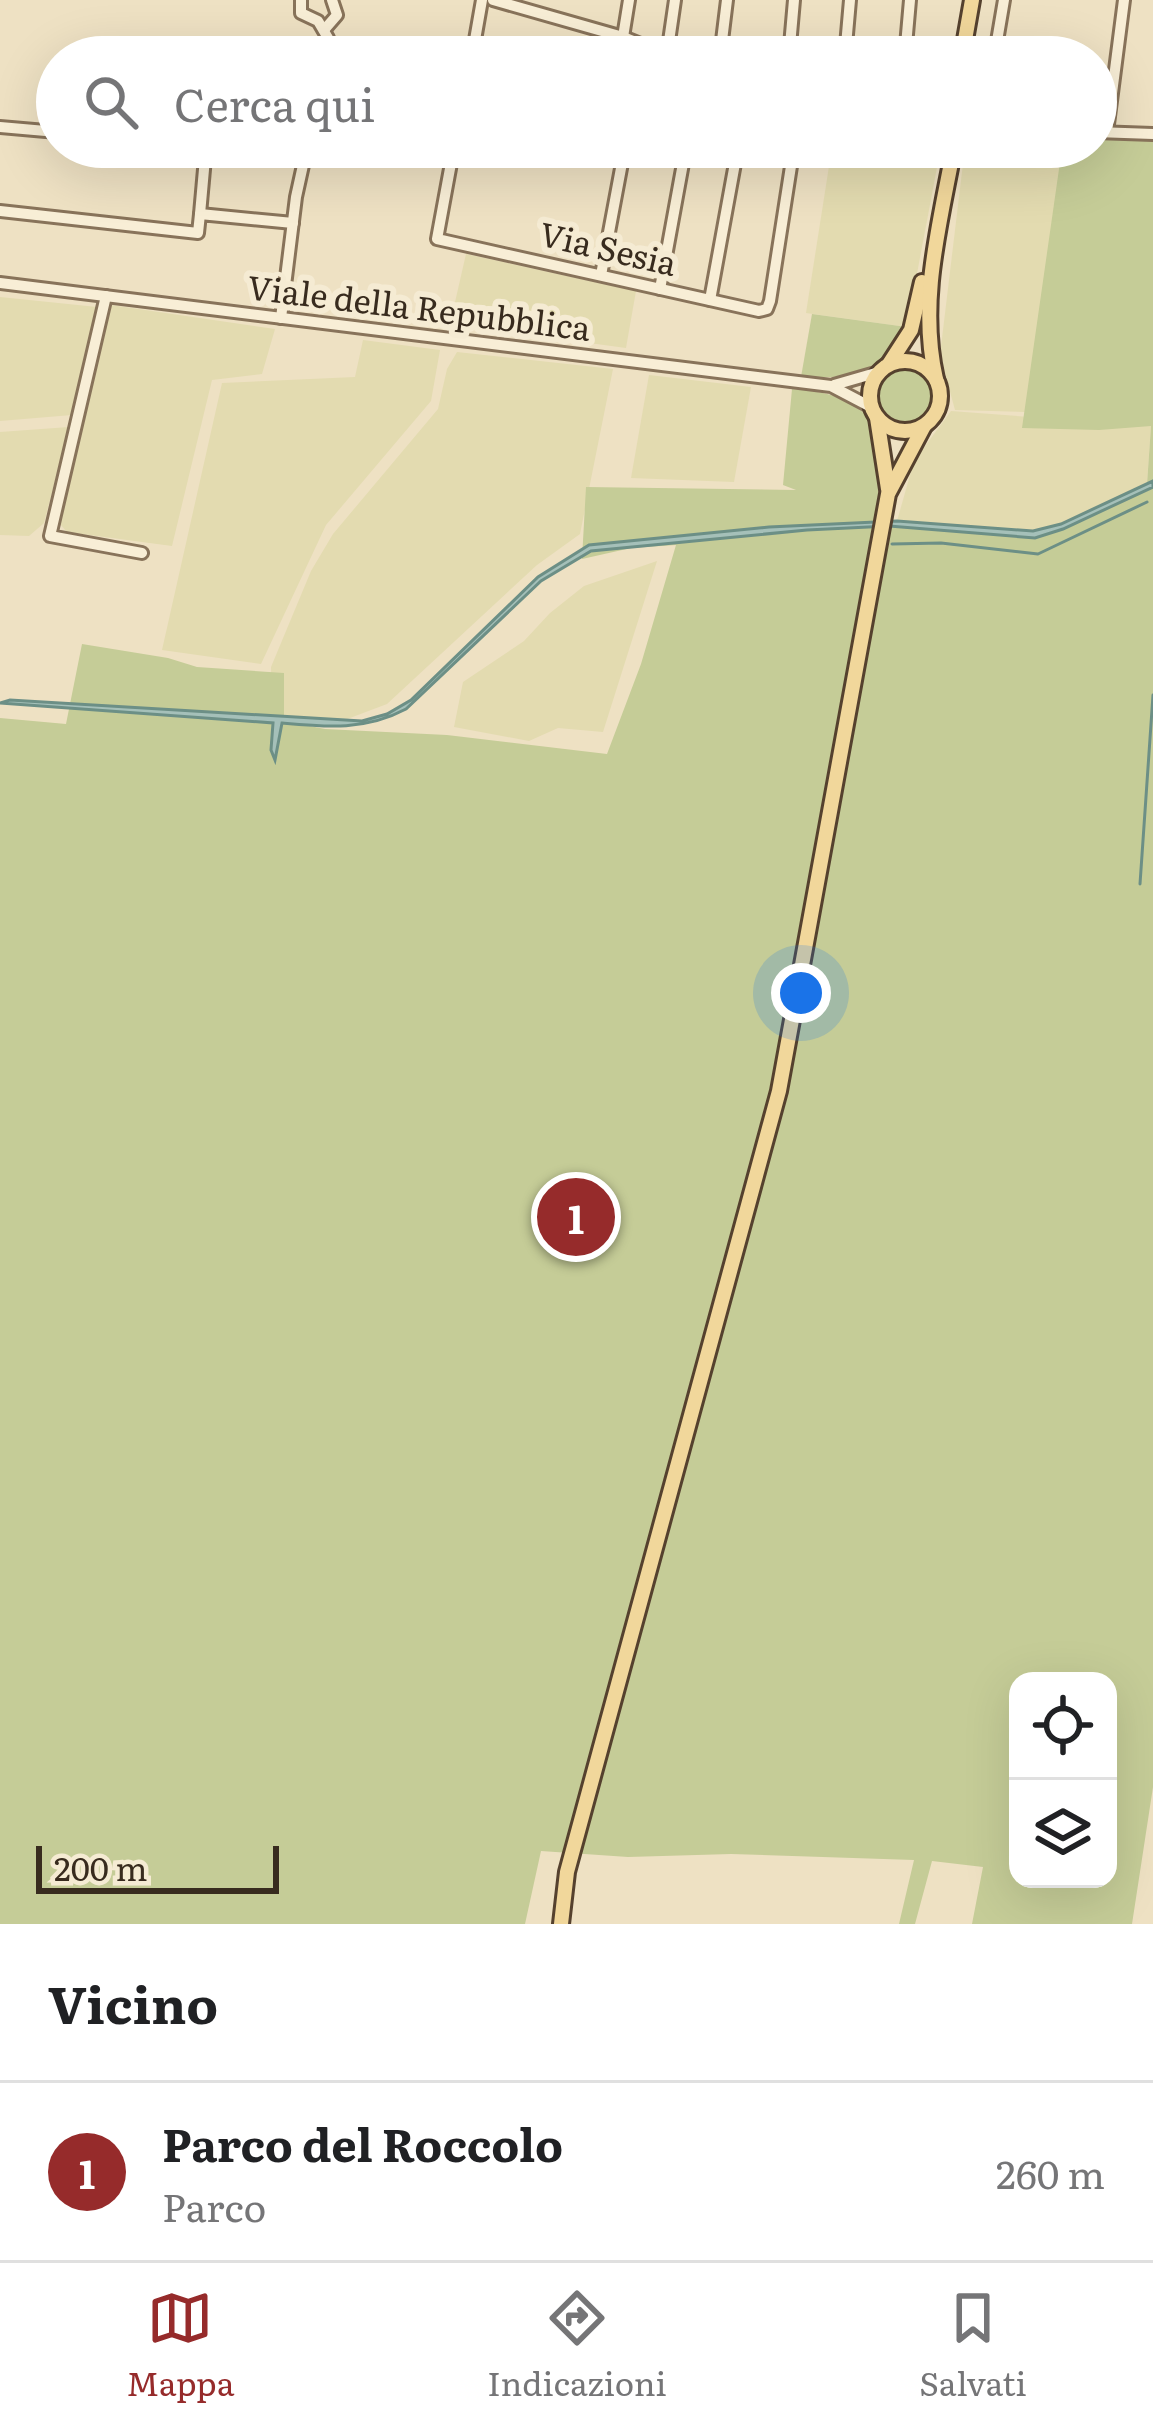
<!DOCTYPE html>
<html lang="it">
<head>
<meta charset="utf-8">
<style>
	body { margin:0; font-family:Literata,serif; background:#f2f2f2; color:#202124 }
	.controls { position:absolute; right:36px; bottom:36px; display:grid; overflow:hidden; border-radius:24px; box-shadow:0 12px 48px #0002 }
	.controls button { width:108px; height:108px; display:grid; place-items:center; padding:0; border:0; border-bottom:3px solid #e0e0e0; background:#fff; color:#202124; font:60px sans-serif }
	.scale { position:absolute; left:36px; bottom:30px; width:243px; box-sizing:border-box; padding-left:12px; border:6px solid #382b1e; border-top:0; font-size:33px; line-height:42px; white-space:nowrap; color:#382b1e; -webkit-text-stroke:9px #f5ebd3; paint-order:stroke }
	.you { position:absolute; left:801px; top:993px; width:42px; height:42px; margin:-30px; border:9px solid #fff; border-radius:50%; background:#1a73e8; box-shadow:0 0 0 18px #1a73e833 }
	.badge { display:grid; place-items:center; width:78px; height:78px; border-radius:50%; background:#962b2b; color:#fff; font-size:39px; font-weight:700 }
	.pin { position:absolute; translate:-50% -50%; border:6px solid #fff; box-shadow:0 3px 12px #0006 }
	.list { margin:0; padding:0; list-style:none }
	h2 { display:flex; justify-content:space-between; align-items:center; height:156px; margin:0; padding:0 48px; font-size:51px }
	h2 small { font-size:39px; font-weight:400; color:#757577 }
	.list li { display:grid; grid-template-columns:78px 1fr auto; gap:36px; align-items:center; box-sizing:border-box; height:180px; padding:0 48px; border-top:3px solid #e0e0e0 }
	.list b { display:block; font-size:45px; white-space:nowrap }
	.list p { margin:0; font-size:39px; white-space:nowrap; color:#757577 }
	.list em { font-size:39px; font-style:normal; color:#757577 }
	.icon { flex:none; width:66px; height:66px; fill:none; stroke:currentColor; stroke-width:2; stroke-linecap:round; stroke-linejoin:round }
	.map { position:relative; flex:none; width:1153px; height:1924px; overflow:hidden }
	.search { position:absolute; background:#fff; box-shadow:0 12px 48px #0002; left:36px; right:36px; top:36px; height:132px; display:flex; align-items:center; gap:30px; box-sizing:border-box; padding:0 42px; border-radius:66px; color:#757577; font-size:45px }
	.sheet { height:336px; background:#fff }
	nav { display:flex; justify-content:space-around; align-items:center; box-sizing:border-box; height:168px; border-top:3px solid #e0e0e0; background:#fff; font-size:33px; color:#757577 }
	nav a { display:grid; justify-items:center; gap:6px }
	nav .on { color:#962b2b }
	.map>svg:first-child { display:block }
</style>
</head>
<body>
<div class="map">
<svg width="1153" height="1924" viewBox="0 0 1153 1924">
	<rect width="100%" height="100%" fill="#eee1c3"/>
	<g fill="#e3dbb0">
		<polygon points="832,147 934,149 938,162 907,327 806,313"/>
		<polygon points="965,147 1001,147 1048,155 1071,167 1093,414 955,410 940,355"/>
		<polygon points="466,254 636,291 626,348 450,324"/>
		<polygon points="0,297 97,307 72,415 0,421"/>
		<polygon points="111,305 275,329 262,374 212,380 172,546 67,532 60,524"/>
		<polygon points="363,340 440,350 431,401 326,525 261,664 162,650 222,383 355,377"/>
		<polygon points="457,352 613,369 580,534 537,565 387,704 342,721 272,714 271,667 311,571 333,534 438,409 447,369"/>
		<polygon points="649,375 751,387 734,482 631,478"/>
		<polygon points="951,411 1151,426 1147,483 1061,524 1034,531 897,521 914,461"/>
		<polygon points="69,427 44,523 29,536 0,535 0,432"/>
		<polygon points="657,561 603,732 558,728 529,741 454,727 463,682 524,641 550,613 584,586"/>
	</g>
	<g fill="#c5cc97" fill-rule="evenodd">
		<path d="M 1096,137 L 1153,139 L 1153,1787 L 1132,1924 L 972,1924 L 983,1867 L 932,1861 L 915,1924 L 899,1924 L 914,1860 L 731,1854 L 628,1857 L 541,1851 L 525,1924 L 0,1924 L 0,718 L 66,724 L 82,644 L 168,658 L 197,667 L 284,673 L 284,721 L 325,729 L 447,735 L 607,754 L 641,664 L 676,545 L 631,548 L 582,559 L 586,487 L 796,490 L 783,485 L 792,389 C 886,395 886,439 875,521 L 1033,531 L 1061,524 L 1147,484 L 1151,426 L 1099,430 L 1022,428 L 1060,162 L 1048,155 L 1001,147 L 1096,147 ZM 1018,1681 L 1108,1681 L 1108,1879 L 1018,1879 Z"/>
		<path d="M 812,314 L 907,327 C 877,374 855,379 801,377 Z"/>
		<circle cx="904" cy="396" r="28"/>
	</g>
	<path fill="#a5c0b9" stroke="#6c8f86" stroke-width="3" d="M 1153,481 L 1153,487 L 1063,529 L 1035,538 L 889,526 L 807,530 L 591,551 L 541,581 L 406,709 C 365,731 326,727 282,723 L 275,760 L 271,750 L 273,723 L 0,703 L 10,700 L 362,721 L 387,714 L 411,700 L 538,577 L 589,545 L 769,527 L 897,521 L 1033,531 L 1061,524 Z"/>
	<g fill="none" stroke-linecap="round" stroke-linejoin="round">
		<g stroke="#6c8f86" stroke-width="3">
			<polyline points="892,544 941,543 1038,554 1147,502"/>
			<polyline points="1140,884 1153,695"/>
		</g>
		<defs>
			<g id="minor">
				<polyline points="301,0 301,13 318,21 328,38 326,57"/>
				<polyline points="493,0 623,37 672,57"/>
				<polyline points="324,30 337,15 332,0"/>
				<polyline points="623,37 629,0"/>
				<polyline points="996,47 1004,0"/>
				<polyline points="667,55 675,0"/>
				<polyline points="472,57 482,0"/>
				<polyline points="720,57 727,0"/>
				<polyline points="789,57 794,0"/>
				<polyline points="845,57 850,0"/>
				<polyline points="905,57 910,0"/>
				<polyline points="0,127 57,132"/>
				<polyline points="1096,132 1153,134"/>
				<polyline points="1107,132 1124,0"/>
				<polyline points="222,147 305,158"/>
				<polyline points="454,147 437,239 759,311 767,309 770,301 794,147"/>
				<polyline points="944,147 945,153"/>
				<polyline points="0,211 198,233 200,214 293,223"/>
				<polyline points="200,214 206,147"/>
				<polyline points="601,275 625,147"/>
				<polyline points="0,283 831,386 871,407"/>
				<polyline points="660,289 686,147"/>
				<polyline points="106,296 50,536 142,553"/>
				<polyline points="710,300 738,147"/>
				<polyline points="281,318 296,197 307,147"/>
				<polyline points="834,385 879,372"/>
			</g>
			<g id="major">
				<polyline points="962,57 972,0"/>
				<circle cx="905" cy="396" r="35"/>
				<polyline points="889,364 911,330 922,282"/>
				<path d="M 936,379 C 918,301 940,224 954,147"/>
				<polyline points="877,418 888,489"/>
				<polyline points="561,1924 567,1872 779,1091 888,494 924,426"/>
			</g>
		</defs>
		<use href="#minor" stroke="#88735a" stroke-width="16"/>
		<use href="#major" stroke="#55412e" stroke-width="20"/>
		<use href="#minor" stroke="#f8eed6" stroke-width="10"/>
		<use href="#major" stroke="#f1d79b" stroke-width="14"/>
	</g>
	<g text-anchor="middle" stroke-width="12" stroke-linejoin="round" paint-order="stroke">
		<g font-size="33" fill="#382b1e" stroke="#f5ebd3">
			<text transform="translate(608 249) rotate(13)" y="12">Via Sesia</text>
			<text transform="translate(419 308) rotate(7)" y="12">Viale della Repubblica</text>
		</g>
	</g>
</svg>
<div class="controls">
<button><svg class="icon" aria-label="locate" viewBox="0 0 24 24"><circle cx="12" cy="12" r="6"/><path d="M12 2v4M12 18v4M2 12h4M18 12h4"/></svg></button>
<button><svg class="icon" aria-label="layers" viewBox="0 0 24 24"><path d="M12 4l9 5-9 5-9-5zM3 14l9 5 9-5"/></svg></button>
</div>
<div class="scale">200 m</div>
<div class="you"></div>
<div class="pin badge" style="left:576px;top:1217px">1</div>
<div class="search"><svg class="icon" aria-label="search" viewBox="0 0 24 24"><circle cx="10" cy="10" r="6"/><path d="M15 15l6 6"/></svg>Cerca qui</div>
</div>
<section class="sheet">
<h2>Vicino<small></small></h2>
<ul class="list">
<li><span class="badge">1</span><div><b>Parco del Roccolo</b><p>Parco</p></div><em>260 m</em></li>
</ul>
</section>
<nav>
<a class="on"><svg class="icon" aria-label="map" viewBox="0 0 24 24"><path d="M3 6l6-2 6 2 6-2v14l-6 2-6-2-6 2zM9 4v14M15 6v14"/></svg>Mappa</a>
<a><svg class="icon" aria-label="directions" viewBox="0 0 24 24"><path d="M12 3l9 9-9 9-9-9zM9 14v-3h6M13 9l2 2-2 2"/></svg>Indicazioni</a>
<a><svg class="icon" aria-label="saved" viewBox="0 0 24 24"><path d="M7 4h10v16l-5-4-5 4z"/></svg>Salvati</a>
</nav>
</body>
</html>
